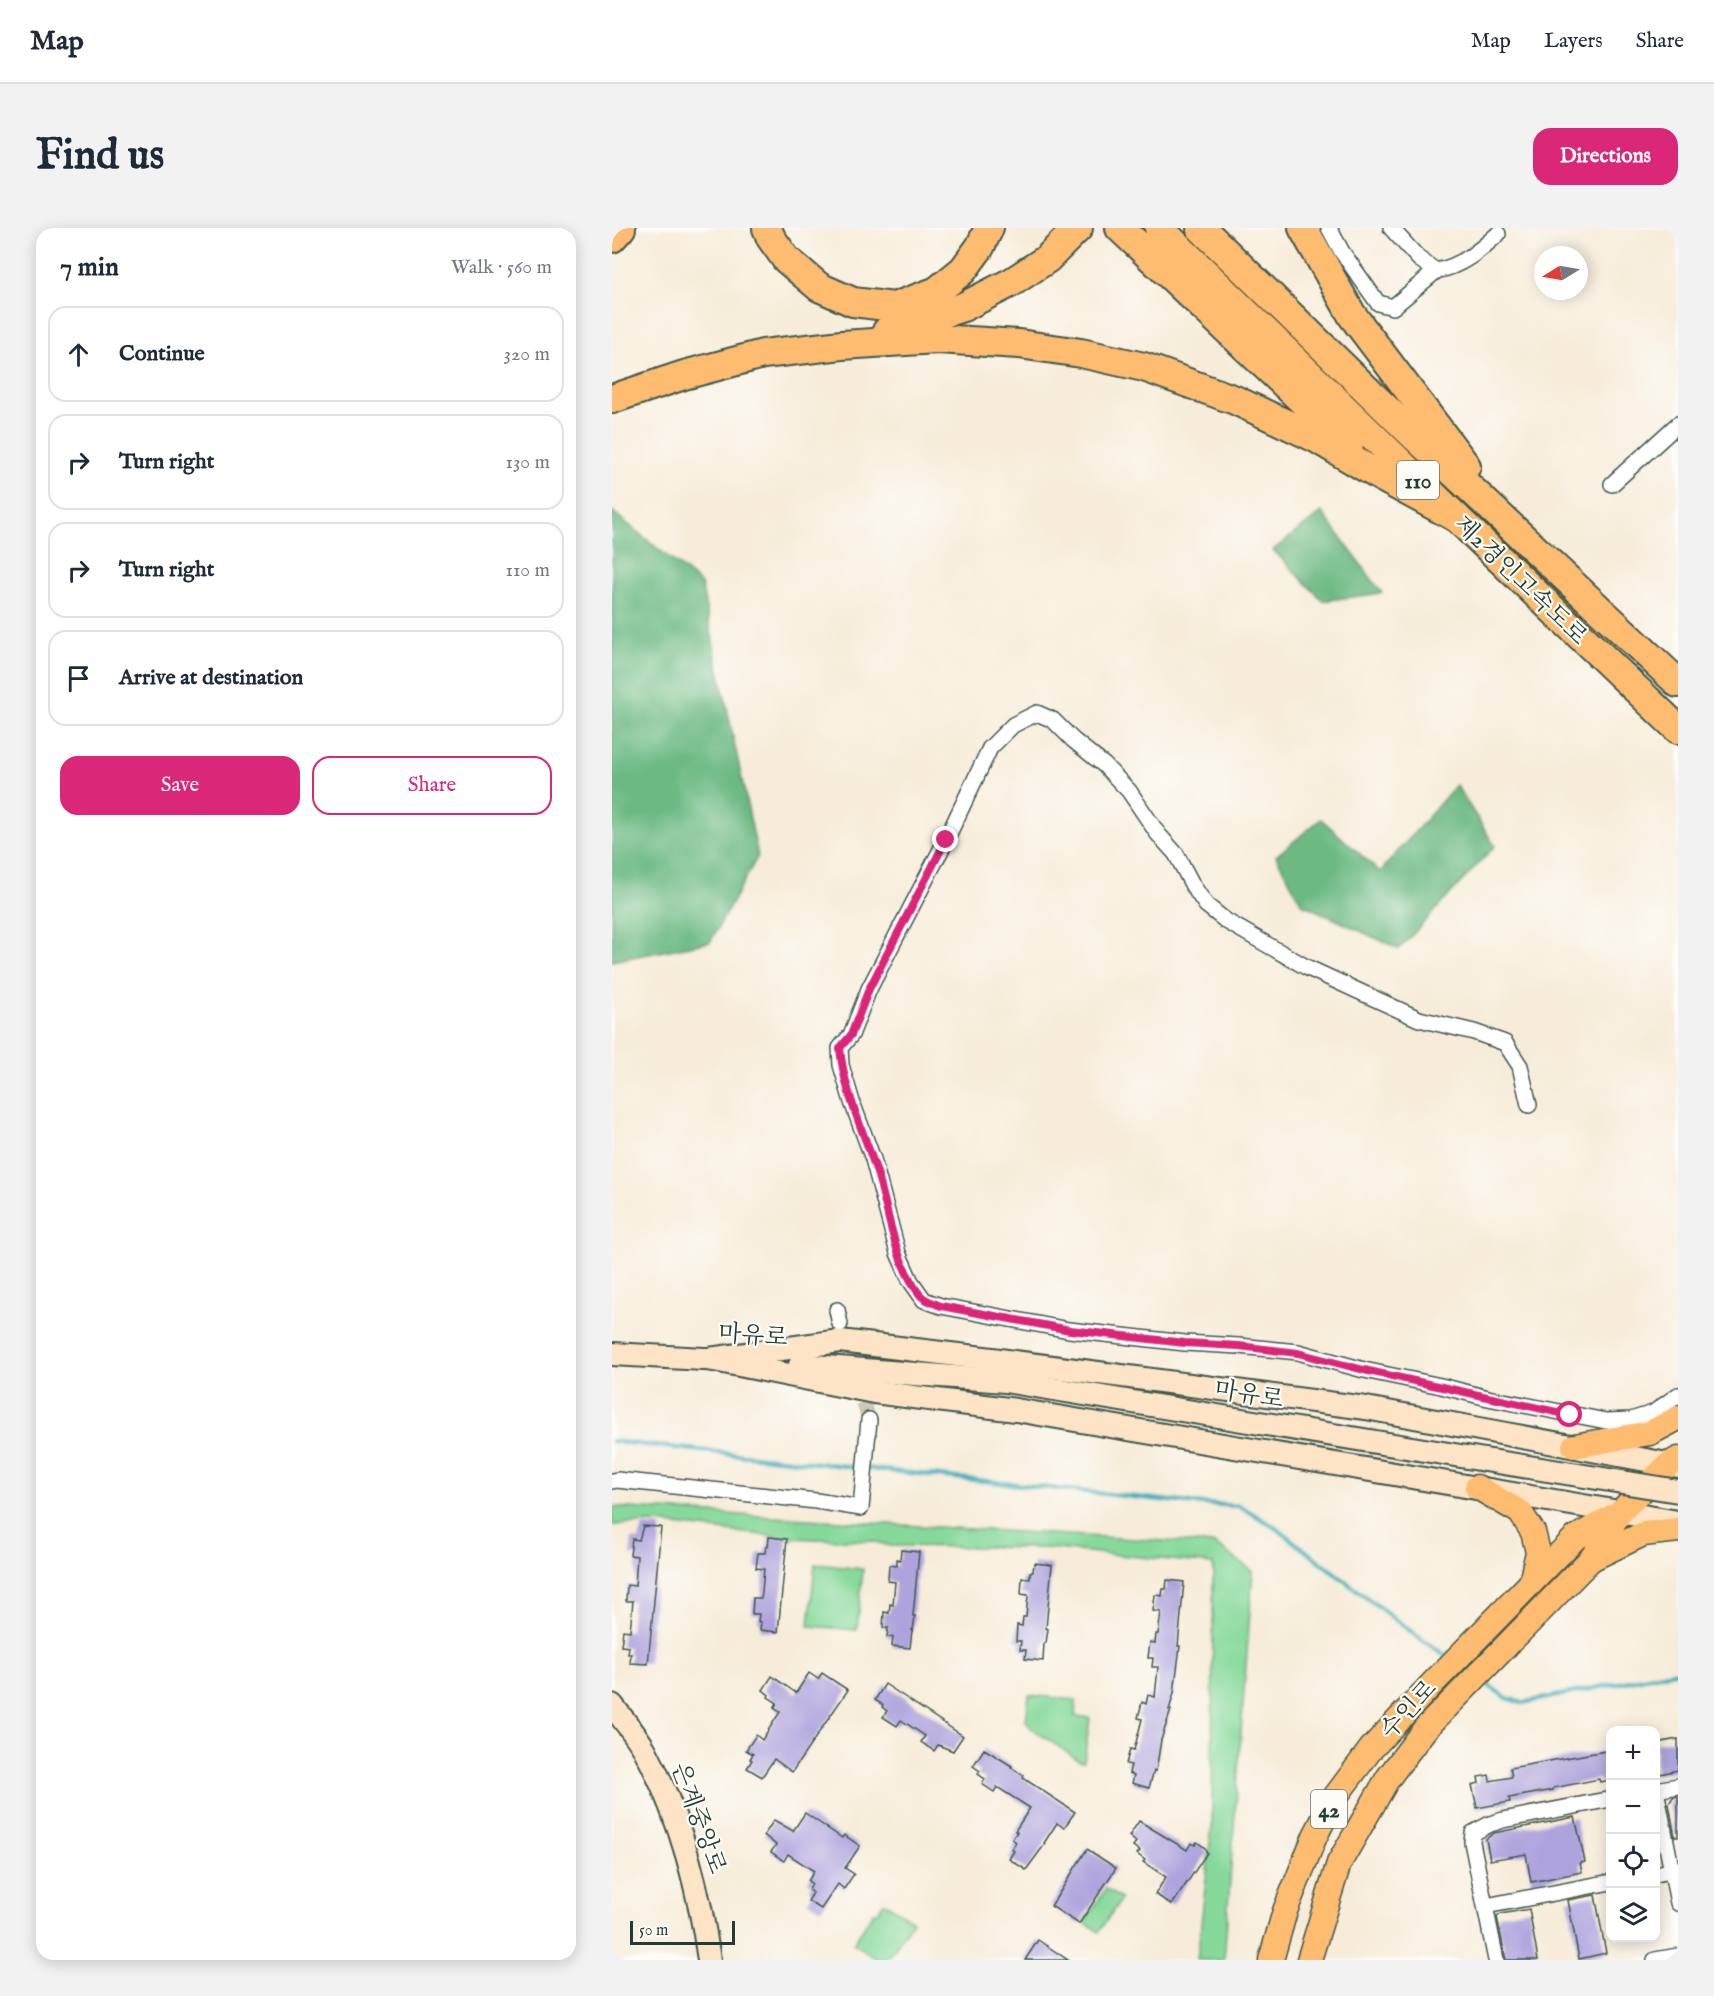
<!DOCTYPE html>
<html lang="en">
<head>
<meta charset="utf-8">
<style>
	body { margin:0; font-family:"IM FELL English","Noto Serif KR",serif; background:#f2f2f3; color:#1f2937 }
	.controls { position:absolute; right:18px; bottom:18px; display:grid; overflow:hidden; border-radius:12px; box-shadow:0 3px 15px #0003 }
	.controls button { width:54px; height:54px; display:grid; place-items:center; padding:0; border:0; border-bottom:2px solid #e0e1e3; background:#fff; color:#1f2937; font:30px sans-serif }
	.compass { position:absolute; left:922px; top:18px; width:54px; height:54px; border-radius:50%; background:#fff; box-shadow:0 3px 15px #0003; rotate:259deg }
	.scale { position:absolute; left:18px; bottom:15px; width:105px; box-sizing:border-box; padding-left:6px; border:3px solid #1f3d34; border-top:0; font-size:16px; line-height:21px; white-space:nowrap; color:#1f3d34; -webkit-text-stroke:4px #fdfcf7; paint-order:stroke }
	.stop { position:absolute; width:18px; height:18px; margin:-14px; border:4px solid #db2777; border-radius:50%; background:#fff }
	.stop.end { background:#db2777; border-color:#fff; box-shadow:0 2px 6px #0008 }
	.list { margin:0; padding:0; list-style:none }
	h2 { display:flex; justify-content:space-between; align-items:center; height:78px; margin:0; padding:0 24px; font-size:26px }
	h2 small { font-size:20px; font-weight:400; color:#747a83 }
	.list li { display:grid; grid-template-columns:39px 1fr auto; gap:18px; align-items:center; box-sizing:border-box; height:96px; margin:0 12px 12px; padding:0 12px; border:2px solid #e0e1e3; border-radius:18px }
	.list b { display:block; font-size:22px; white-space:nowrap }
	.list em { font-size:20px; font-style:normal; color:#747a83 }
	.actions { display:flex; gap:12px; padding:18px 24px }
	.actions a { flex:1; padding:14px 0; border:2px solid #db2777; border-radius:18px; text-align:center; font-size:21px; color:#db2777 }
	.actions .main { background:#db2777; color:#fff }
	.icon { flex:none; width:33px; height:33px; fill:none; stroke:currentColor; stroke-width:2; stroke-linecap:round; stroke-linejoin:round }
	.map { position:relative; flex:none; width:1066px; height:1732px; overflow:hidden; border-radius:18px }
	header { display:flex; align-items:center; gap:36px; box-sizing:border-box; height:84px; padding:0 30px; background:#fff; border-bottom:2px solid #e0e1e3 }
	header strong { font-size:28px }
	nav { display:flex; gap:33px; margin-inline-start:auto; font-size:21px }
	.intro { display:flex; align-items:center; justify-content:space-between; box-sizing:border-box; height:144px; padding:0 36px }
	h1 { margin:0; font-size:42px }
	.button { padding:15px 27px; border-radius:18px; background:#db2777; color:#fff; font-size:21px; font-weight:700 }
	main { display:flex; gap:36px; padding:0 36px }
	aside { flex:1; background:#fff; border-radius:18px; box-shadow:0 3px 15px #0003 }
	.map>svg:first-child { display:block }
</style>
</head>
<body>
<header>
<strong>Map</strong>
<nav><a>Map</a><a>Layers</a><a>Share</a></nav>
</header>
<div class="intro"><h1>Find us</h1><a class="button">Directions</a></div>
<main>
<aside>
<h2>7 min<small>Walk · 560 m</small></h2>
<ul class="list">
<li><svg class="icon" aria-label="ahead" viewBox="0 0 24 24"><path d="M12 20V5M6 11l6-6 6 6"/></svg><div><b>Continue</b></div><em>320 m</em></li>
<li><svg class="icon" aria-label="right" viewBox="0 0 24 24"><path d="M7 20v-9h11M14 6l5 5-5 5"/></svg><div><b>Turn right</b></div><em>130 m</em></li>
<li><svg class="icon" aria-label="right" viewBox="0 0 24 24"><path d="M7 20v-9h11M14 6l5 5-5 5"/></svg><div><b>Turn right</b></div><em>110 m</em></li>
<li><svg class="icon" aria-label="arrive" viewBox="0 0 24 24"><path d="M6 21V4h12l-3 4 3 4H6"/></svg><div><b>Arrive at destination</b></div></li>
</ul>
<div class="actions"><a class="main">Save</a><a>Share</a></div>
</aside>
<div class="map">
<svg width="1066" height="1732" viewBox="0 0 1066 1732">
	<rect width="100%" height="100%" fill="#fdfcf7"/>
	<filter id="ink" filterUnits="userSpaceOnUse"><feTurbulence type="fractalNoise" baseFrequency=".0167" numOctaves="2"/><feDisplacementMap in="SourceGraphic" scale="12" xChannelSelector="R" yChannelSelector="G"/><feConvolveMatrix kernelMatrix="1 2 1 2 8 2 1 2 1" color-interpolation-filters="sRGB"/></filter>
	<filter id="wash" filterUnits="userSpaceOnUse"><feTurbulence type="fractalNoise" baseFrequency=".008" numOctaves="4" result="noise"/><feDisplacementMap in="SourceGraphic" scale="24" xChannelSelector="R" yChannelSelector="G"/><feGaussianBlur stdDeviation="1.35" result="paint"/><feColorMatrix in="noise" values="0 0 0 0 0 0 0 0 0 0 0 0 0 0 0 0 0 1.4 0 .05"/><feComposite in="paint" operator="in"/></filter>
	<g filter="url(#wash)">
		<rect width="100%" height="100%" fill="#f7ecd9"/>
		<g fill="#86d99b" stroke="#528b68" stroke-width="1.5">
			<polygon points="0,1279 603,1316 641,1343 612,1732 585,1732 600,1598 601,1336 434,1320 279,1318 259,1313 177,1310 45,1295 0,1297"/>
			<polygon points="203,1336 251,1341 245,1402 197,1398"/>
			<polygon points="417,1467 464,1472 463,1488 478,1490 472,1533 468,1533 419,1500 414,1493"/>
			<polygon points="494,1661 509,1671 487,1704 472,1694"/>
			<polygon points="272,1674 301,1693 275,1732 266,1732 241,1715 262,1684 265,1685"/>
		</g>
		<g fill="#6cb983" stroke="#467b5c" stroke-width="1.5">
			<polygon points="0,283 89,356 146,628 98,714 0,733"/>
			<polygon points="710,284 770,365 711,373 661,322"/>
			<polygon points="844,557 883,618 787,721 690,676 664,628 709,591 768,644"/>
		</g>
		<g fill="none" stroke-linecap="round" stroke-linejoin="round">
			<g stroke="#3eadba" stroke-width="4.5">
				<polyline points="0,1213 578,1275 628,1278 664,1300 806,1409 836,1429"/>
				<polyline points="870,1453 895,1470 910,1475 1066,1443"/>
			</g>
		</g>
		<g id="blocks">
			<g fill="#aea3dd">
				<polygon points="31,1298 49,1299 36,1436 18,1435 19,1426 16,1426 17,1419 9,1418 11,1402 18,1403 21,1373 14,1373 15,1357 23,1358 25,1328 18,1327 20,1311 27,1312"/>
				<polygon points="157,1309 175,1311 166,1404 148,1402 149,1394 146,1394 147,1386 140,1386 141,1370 149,1370 150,1364 152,1341 144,1340 146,1325 153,1325 154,1319 156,1319"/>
				<polygon points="289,1322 307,1324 301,1388 303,1388 301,1403 300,1402 298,1420 280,1418 281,1409 275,1409 276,1400 271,1400 272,1384 277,1385 278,1376 281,1377 283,1354 276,1353 277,1337 285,1338 285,1331 288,1332"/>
				<polygon points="422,1335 440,1337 434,1400 436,1401 434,1415 432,1415 431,1433 413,1431 414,1422 408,1422 409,1413 404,1413 405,1397 410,1398 411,1389 414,1389 416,1367 409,1366 410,1350 418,1351 418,1344 421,1344"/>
				<polygon points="555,1352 572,1354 566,1418 568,1418 562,1465 557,1482 559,1482 549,1512 544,1543 542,1542 537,1560 520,1555 522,1547 517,1545 519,1537 514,1536 518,1521 522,1522 527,1503 530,1491 526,1490 530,1474 534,1476 536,1467 543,1469 546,1439 540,1439 541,1430 536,1430 538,1414 543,1415 544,1406 546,1406 549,1384 541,1383 543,1367 550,1368 551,1361 554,1361"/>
				<polygon points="197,1445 206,1451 210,1445 236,1462 180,1544 162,1531 150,1549 135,1540 140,1532 138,1531 141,1526 134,1522 144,1507 150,1512 168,1484 162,1480 165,1475 156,1469 157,1467 151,1462 160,1448 184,1465"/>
				<polygon points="273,1456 351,1508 341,1523 326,1517 322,1523 309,1514 313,1508 289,1492 285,1498 271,1489 275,1483 270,1479 271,1477 263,1472"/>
				<polygon points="1066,1511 1066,1542 1044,1547 1044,1515"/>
				<polygon points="372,1521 400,1538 399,1539 412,1548 411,1550 463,1584 452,1600 445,1595 432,1615 433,1616 414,1642 397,1631 402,1623 400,1621 404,1614 400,1611 405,1604 403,1603 418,1580 385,1559 382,1564 370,1556 373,1551 366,1546 368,1543 361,1538"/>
				<polygon points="999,1522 999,1552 988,1554 987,1551 941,1560 941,1562 897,1570 898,1574 865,1580 860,1557 867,1555 866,1549 877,1547 878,1553 900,1549 898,1540"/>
				<polygon points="1066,1568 1066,1609 1063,1609 1057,1576 1061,1569"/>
				<polygon points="193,1585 230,1610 232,1607 248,1618 233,1640 242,1646 232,1661 226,1656 209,1681 196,1673 201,1665 197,1662 200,1656 196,1653 202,1643 176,1626 172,1633 159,1624 164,1617 152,1607 162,1592 181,1603"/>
				<polygon points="963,1589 973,1634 968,1635 970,1644 919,1654 914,1626 878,1632 874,1611 882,1605"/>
				<polygon points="527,1593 575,1622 579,1615 583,1617 585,1614 593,1620 595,1625 560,1677 543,1666 554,1649 531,1634 533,1632 525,1626 528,1623 521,1618 524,1614 517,1608"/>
				<polygon points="475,1621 504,1640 467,1696 439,1678"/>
				<polygon points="983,1667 994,1725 967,1731 956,1672"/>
				<polygon points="917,1681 926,1732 894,1732 885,1689 889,1686"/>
				<polygon points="426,1712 456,1732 413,1732"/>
			</g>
		</g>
	</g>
	<g filter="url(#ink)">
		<use href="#blocks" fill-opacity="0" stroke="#3f574d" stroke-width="1.5"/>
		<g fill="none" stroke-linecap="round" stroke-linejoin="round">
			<polyline stroke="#ccc9b8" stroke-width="15" stroke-dasharray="15 8" stroke-linecap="butt" points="232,1108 257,1192"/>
			<defs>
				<g id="street">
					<polyline points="717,0 730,24 766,75 781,79 824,43"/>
					<path d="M 779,0 L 807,31 L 824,43 C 850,38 867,23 886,6"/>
					<polyline points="1000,256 1066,196"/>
					<polyline points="917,877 908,838 893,815 862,804 807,791 694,739 614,693 594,677 581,658 564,626 546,606 517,563 492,537 461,512 441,492 425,485 401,497 378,520 334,612 257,761 239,807 228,820 229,837 240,874 261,931 286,1025 298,1052 312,1072 329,1078 457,1102 573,1115 627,1118 686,1124 752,1142 829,1158 876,1170 994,1193 1019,1192 1041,1185 1066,1167"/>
					<polyline points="225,1082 228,1096"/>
					<polyline points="0,1253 5,1252 204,1273 249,1280 257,1192"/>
					<polyline points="1044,1562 1066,1675"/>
					<polyline points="1044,1562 1066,1558"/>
					<polyline points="1044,1646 1066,1641"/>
					<polyline points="874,1678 999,1654"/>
					<polyline points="884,1732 860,1614 861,1605 878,1596 891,1592 999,1571"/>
					<polyline points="1043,1732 1066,1728"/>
				</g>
				<g id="secondary">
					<polyline points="0,1126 111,1132"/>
					<polyline points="188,1137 393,1153 873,1232"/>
					<polyline points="1066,1238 754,1180 380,1131 228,1113 97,1131 262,1164 404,1182 1066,1294"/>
					<path d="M 0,1477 C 11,1492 24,1506 33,1522 C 67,1586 87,1660 97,1732"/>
				</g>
				<g id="primary">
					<polyline points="962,1218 1038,1205 1066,1190"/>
					<polyline points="865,1259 908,1284 921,1304 926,1324 919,1355"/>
					<polyline points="979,1331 1031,1306 1066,1302"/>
					<polyline points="659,1732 673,1683 703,1608 723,1569 759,1521 819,1457 963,1310 1007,1285"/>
					<polyline points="697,1732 727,1635 776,1550 813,1501 979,1331 990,1317 1007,1285 1056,1237 1066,1231"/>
				</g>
				<g id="highway">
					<polyline points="155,0 159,10 174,31 207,59 241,74 282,79 325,63 351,42 368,19 377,0"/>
					<polyline points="508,0 737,217"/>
					<polyline points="547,0 845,290 1066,501"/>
					<polyline points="589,0 796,202 1066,455"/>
					<polyline points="691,0 740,87 854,238"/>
					<polyline points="0,10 9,0"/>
					<polyline points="275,103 351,79 400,54 435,31 466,0"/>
					<polyline points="0,171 72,147 151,126 230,117 325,111 407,116 469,125 532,139 623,172 704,210 771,250 845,290"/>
				</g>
			</defs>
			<use href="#street" stroke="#3f574d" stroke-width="18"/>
			<use href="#secondary" stroke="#3f574d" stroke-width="26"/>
			<use href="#primary" stroke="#3f574d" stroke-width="27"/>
			<use href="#highway" stroke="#3f574d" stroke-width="32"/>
			<use href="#street" stroke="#fff" stroke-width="15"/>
			<use href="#secondary" stroke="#fee4c6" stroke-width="22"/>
			<use href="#primary" stroke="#fdbc70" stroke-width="24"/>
			<use href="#highway" stroke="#fdbc70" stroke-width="28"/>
			<defs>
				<polyline id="secondary-bridge" points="873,1232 1066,1263"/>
			</defs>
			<use href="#secondary-bridge" stroke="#3f574d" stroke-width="26" stroke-linecap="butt"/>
			<use href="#secondary-bridge" stroke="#fee4c6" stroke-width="22"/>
		</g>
	</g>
	<g fill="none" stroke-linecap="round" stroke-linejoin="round" filter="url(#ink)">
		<path stroke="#db2777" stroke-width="8" d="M 334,612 L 257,761 L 239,807 L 228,820 C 232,865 253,906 266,948 C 276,982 281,1022 299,1053 C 309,1071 311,1071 329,1078 L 458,1102 L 573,1115 L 627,1118 L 686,1125 L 752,1142 L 958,1187"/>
	</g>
	<g text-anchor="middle" stroke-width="4.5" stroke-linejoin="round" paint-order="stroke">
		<g fill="#fdfcf7" stroke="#62766e" stroke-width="1.5">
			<rect x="785" y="233" width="42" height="38" rx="4.5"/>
			<rect x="699" y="1562" width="36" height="38" rx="4.5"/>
		</g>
		<g font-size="22" font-weight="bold" fill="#1f3d34">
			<text x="806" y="260">110</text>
			<text x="717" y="1589">42</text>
		</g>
		<g font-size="24" fill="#1f3d34" stroke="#fdfcf7">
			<text transform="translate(909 352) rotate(44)" y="8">제2경인고속도로</text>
			<text transform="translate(141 1107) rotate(4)" y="8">마유로</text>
			<text transform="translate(637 1166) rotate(9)" y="8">마유로</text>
			<text transform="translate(796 1481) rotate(-47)" y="8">수인로</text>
			<text transform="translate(87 1590) rotate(70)" y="8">은계중앙로</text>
		</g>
	</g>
</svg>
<div class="controls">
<button>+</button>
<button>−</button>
<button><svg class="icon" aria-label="locate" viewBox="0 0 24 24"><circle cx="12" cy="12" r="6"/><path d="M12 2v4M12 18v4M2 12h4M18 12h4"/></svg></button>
<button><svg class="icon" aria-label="layers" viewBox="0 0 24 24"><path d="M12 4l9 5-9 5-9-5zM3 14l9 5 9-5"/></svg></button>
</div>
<svg class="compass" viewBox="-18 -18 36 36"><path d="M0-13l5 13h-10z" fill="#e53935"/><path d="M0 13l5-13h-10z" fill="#747a83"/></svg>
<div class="scale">50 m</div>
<div class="stop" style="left:958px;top:1187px"></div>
<div class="stop end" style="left:334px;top:612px"></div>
</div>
</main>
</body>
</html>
